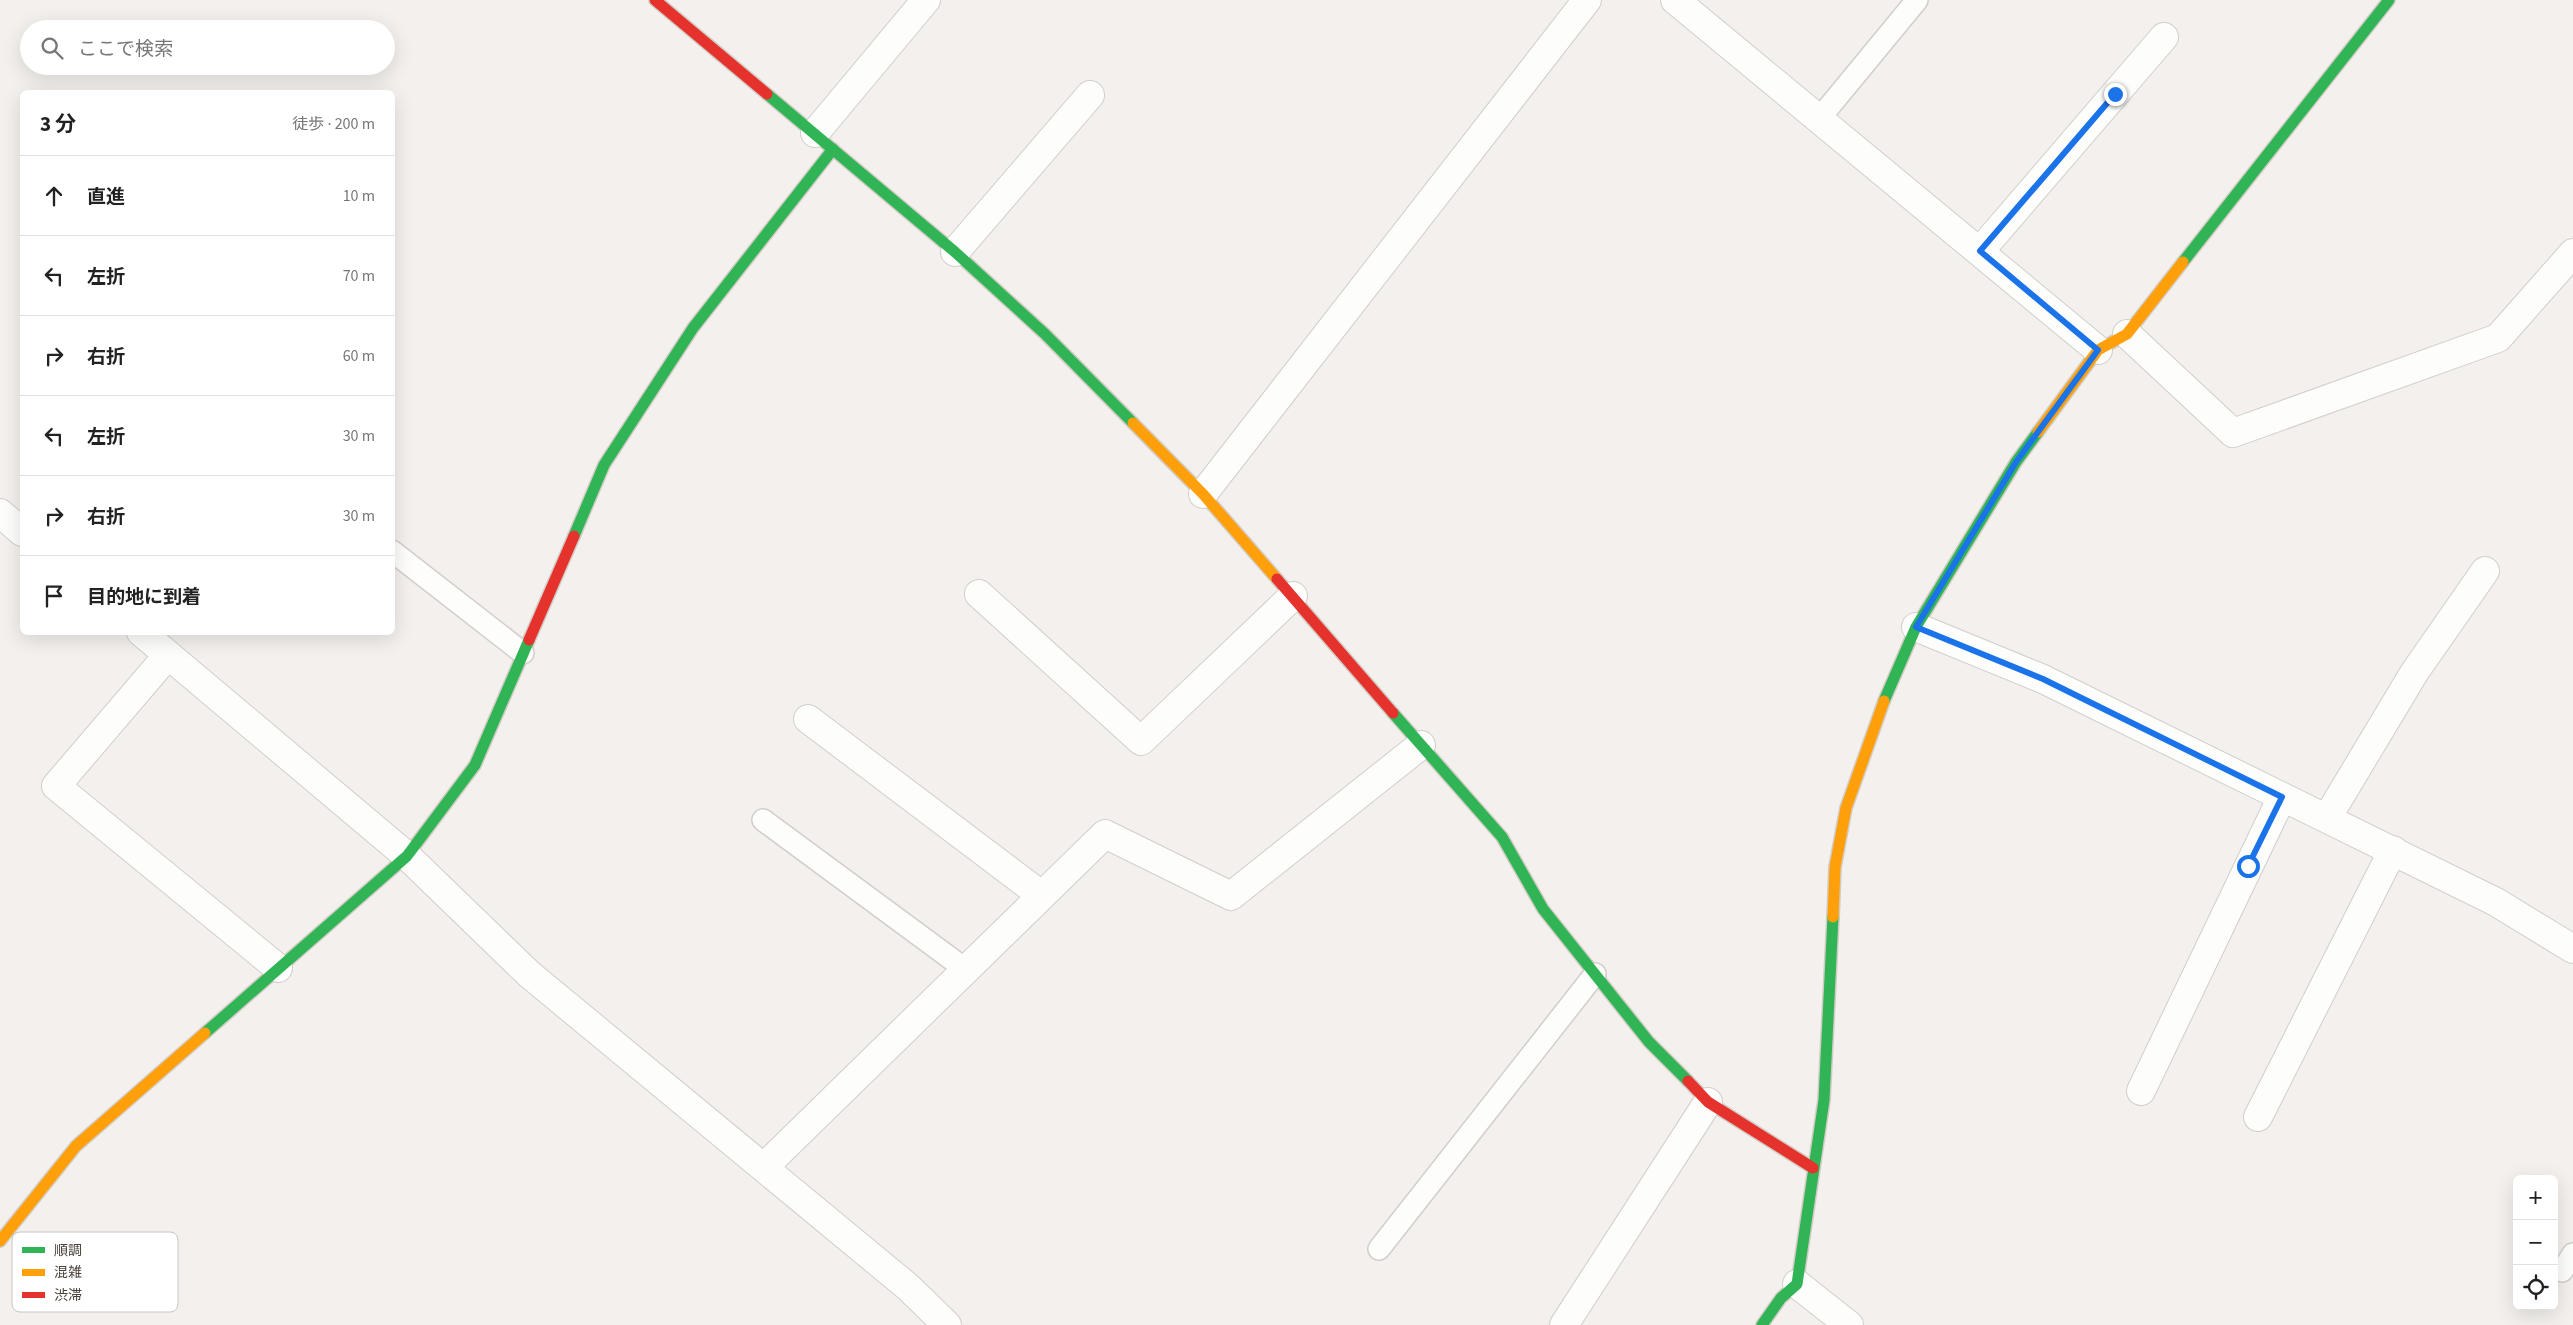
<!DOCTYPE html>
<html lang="ja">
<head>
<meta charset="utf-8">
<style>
	body { margin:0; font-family:"Source Sans 3","Noto Sans JP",sans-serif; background:#f2f2f2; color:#222 }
	.controls { position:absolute; right:15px; bottom:15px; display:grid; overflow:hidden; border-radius:8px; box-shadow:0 5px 20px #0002 }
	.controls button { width:45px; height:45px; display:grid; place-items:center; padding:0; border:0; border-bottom:1px solid #e0e0e0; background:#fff; color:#222; font:25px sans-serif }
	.stop { position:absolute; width:15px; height:15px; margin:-11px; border:4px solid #1a73e8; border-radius:50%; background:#fff }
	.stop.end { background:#1a73e8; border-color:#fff; box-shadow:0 1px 5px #0008 }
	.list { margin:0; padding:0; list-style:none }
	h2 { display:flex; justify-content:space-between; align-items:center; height:65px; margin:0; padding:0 20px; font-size:21px }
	h2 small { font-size:16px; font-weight:400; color:#767676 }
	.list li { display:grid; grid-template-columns:32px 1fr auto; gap:15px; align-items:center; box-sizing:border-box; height:80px; padding:0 20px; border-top:1px solid #e0e0e0 }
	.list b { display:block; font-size:19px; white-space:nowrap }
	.list em { font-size:16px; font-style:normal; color:#767676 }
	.icon { flex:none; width:28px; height:28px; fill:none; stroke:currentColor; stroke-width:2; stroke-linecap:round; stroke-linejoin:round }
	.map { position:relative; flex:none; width:2573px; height:1325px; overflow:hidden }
	.search { position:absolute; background:#fff; box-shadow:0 5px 20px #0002; left:20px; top:20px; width:375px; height:55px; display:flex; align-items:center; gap:12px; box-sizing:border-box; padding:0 18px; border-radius:28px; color:#767676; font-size:19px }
	.panel { position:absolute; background:#fff; box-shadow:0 5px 20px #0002; left:20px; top:90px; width:375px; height:545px; border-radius:8px }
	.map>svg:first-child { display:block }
</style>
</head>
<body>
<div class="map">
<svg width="2573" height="1325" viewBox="0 0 2573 1325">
	<rect width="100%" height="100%" fill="#f3f0ed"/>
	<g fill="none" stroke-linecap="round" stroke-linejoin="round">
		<defs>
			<g id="lane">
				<polyline points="1819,119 1917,0"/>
				<polyline points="392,551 523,653"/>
				<polyline points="763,820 965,969"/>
				<polyline points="1379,1249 1595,974"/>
				<polyline points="2562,1271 2573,1254"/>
			</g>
			<g id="street">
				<polyline points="1675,0 2098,350"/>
				<polyline points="815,133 926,0"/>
				<polyline points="1980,251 2164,37"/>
				<polyline points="955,252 1090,95"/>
				<polyline points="2127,334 2233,433 2498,338 2573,253"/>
				<polyline points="1203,494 1587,0"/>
				<polyline points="0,513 22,532"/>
				<polyline points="979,594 1141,741 1293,596"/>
				<polyline points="1916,627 2043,679 2496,902 2573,949"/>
				<polyline points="141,632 407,856 529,974 908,1287 947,1325"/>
				<polyline points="168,655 56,786 278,968"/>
				<polyline points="808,719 1041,895"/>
				<polyline points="2327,818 2414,673 2485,571"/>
				<polyline points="2141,1091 2282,797"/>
				<polyline points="2258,1117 2393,850"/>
				<polyline points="764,1167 1105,834 1231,896 1421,745"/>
				<polyline points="1797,1284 1849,1325"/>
				<polyline points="1564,1325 1708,1102"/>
			</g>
			<g id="fast">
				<polyline points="767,94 955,252 1045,334 1133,423"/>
				<polyline points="2183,262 2389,0"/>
				<polyline points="574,536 604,465 693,328 833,149"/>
				<polyline points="1884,701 1916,627 2016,462 2038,432"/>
				<polyline points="1393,713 1502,837 1543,909 1649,1042 1688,1081"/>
				<polyline points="205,1033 407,856 475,765 529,640"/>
				<polyline points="1762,1325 1781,1298 1797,1284 1824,1100 1833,917"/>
			</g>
			<g id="slow">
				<polyline points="1133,423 1203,494 1277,579"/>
				<polyline points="2038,432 2098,350 2127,334 2183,262"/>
				<polyline points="1833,917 1835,867 1846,808 1884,701"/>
				<polyline points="0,1241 76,1146 205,1033"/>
			</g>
			<g id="jam">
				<polyline points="655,0 767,94"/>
				<polyline points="1277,579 1393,713"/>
				<polyline points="529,640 574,536"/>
				<polyline points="1688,1081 1708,1102 1813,1168"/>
			</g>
		</defs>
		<use href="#lane" stroke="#d1cecb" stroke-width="24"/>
		<use href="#street" stroke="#d1cecb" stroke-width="30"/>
		<use href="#fast" stroke="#d2ccc4" stroke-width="14"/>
		<use href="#slow" stroke="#d2ccc4" stroke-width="14"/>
		<use href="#jam" stroke="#d2ccc4" stroke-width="14"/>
		<use href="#lane" stroke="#fdfdfc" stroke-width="21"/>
		<use href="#street" stroke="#fdfdfc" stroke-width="28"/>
		<use href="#fast" stroke="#30b455" stroke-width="11"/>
		<use href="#slow" stroke="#ff9f0a" stroke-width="11"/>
		<use href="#jam" stroke="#e5322d" stroke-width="11"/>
	</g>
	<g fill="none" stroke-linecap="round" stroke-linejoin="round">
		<polyline stroke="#1a73e8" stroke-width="6" points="2115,94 1980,251 2098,350 2016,462 1916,627 2043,679 2282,797 2248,866"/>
	</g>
	<rect x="12" y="1232" width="166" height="80" rx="8" fill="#fff" stroke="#c8c6c4" stroke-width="1"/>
	<rect x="22" y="1247" width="23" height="6" fill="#30b455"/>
	<rect x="22" y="1269" width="23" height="7" fill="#ff9f0a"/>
	<rect x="22" y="1292" width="23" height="6" fill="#e5322d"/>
	<g font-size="14" fill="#494139">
		<text x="54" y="1255">順調</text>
		<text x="54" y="1277">混雑</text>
		<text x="54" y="1300">渋滞</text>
	</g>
</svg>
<div class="controls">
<button>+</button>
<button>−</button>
<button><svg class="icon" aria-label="locate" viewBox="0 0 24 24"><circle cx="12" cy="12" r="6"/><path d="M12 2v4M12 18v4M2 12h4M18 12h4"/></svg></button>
</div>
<div class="stop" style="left:2248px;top:866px"></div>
<div class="stop end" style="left:2115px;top:94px"></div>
<div class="search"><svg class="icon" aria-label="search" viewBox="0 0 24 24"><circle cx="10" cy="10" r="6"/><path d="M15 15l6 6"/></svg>ここで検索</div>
<section class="panel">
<h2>3 分<small>徒歩 · 200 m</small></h2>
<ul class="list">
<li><svg class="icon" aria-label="ahead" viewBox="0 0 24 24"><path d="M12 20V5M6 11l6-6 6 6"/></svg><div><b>直進</b></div><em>10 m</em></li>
<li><svg class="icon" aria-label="left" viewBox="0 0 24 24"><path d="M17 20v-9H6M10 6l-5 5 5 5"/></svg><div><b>左折</b></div><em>70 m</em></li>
<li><svg class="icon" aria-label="right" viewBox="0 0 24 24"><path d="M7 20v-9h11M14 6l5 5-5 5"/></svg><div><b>右折</b></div><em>60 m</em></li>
<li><svg class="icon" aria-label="left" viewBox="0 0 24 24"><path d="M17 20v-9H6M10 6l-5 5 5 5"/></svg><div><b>左折</b></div><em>30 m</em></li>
<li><svg class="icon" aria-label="right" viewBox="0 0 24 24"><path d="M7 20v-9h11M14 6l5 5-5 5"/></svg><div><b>右折</b></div><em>30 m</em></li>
<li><svg class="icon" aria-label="arrive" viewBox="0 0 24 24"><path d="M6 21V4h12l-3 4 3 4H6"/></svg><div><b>目的地に到着</b></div></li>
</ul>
</section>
</div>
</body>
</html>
